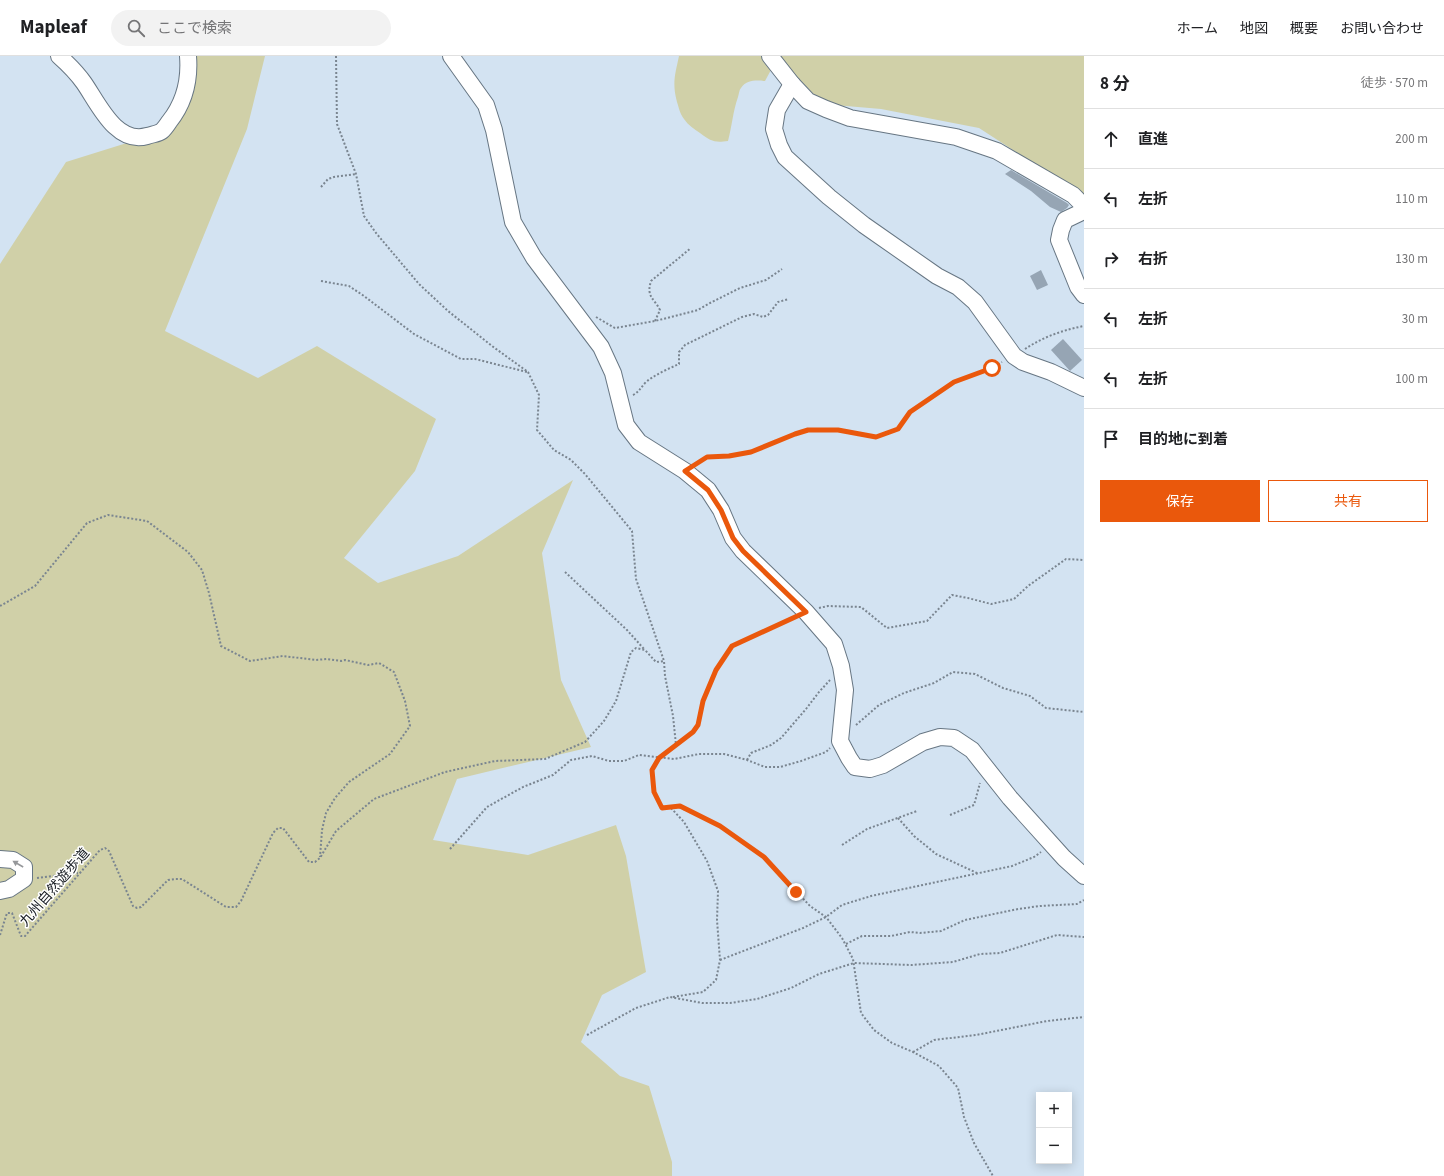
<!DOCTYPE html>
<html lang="ja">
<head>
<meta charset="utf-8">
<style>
	body { margin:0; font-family:"Source Sans 3","Noto Sans JP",sans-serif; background:#f2f2f2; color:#202124 }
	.controls { position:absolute; right:12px; bottom:12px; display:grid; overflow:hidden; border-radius:0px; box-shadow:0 2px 10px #0003 }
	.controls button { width:36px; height:36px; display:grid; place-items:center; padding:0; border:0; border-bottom:1px solid #e0e0e0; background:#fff; color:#202124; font:20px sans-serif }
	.stop { position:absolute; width:12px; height:12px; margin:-9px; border:3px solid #ea580c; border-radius:50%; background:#fff }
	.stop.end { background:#ea580c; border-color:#fff; box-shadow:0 1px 4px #0008 }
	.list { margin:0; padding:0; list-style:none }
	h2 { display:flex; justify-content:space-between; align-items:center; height:52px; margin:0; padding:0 16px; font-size:17px }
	h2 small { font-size:13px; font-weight:400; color:#757577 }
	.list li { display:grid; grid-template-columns:26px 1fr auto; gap:12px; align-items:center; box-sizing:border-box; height:60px; padding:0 16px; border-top:1px solid #e0e0e0 }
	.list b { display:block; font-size:15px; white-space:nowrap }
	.list em { font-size:13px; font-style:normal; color:#757577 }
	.actions { display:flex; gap:8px; padding:12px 16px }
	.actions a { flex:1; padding:9px 0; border:1px solid #ea580c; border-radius:0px; text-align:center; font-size:14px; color:#ea580c }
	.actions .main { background:#ea580c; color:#fff }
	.icon { flex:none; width:22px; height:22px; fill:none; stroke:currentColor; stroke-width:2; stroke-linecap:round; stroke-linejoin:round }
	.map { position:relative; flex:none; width:1084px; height:1120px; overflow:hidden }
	header { display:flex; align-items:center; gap:24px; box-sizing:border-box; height:56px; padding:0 20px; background:#fff; border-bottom:1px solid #e0e0e0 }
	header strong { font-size:19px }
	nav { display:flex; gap:22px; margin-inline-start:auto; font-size:14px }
	.search { width:280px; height:36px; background:#f2f2f2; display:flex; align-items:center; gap:10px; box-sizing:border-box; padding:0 14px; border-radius:22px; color:#757577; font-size:15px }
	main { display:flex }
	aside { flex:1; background:#fff }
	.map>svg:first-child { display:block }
</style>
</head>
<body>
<header>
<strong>Mapleaf</strong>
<div class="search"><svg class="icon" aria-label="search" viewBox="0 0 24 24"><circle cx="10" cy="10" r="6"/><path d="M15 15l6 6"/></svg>ここで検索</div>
<nav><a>ホーム</a><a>地図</a><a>概要</a><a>お問い合わせ</a></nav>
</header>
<main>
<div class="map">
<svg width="1084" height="1120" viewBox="0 0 1084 1120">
	<rect width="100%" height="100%" fill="#d3e3f2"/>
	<g fill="#d0d0a8">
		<polygon points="188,0 265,0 247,73 165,275 258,322 317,290 436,363 415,415 344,502 378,527 458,500 573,424 542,497 561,624 591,691 457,723 433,784 528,799 616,769 626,800 646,916 602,939 581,986 620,1020 649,1030 672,1106 672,1120 0,1120 0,208 66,106 162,76 178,55"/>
		<path d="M 679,0 L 1084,0 L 1084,140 L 979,72 L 881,53 L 823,48 L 778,1 L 765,25 C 756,24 746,24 741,32 C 739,34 739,38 738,41 C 733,55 732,70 728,85 C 714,87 711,85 700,77 C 694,73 688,69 684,63 C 680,58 679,52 677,46 C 672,27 675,19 679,0 Z"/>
	</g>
	<g fill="#96a5b4">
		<polygon points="1011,114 1067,147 1069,149 1067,152 1061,156 1050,151 1031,135 1005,118"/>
		<polygon points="1041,214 1048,229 1037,234 1030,220"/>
		<polygon points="1063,283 1082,304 1070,315 1051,294"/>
	</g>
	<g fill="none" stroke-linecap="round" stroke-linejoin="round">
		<defs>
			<g id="minor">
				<path d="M 59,0 C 68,8 77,17 84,27 C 98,47 116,89 147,80 C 161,76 161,78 169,66 C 185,46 190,25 188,0"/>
				<polyline points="451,0 486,49 494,74 513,166 534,202 601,291 613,317 626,369 639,386 685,415 708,434 721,454 733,482 743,495 806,556 834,588 841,610 845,634 840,685 849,702 855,711 870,713 883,709 923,686 940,681 954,682 972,694 1010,742 1064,802 1084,820"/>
				<polyline points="770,0 792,28 808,45 826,53 850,62 956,81 997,95 1073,139 1084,150"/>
				<polyline points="792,28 777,54 774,73 779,89 785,101 829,141 864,169 937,220 958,231 975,246 1014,300 1023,306 1051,316 1084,332"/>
				<polyline points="1084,155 1065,164 1061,174 1059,184 1078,231 1084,239"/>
				<polyline points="0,803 13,804 24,811 24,823 9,833 0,835"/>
			</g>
		</defs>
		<use href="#minor" stroke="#677683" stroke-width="18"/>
		<g stroke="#7a8590" stroke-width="2" stroke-dasharray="2 2" stroke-linecap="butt">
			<path d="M 336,0 L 337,68 L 356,118 L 364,160 L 376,177 L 419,228 L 448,255 L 492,290 L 528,316 L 539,339 L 537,374 L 554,394 L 571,404 L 585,418 L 632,475 L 636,523 L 664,605 L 665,620 L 673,660 L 676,689 C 670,693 663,697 659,702 C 646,717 654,737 662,752 L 679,751 L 720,770 L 764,801 L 810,850 L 826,861 L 842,882 L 853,903 L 861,957 L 874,974 L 892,987 L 913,996 L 939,1010 L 958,1032 L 964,1061 L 974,1087 L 993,1120"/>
			<polyline points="321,131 328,123 334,121 356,118"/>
			<polyline points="321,225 349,230 364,240 414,278 461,303 475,303 527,316"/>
			<polyline points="596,261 615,272 655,265 698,254 710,247 740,232 766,224 782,213"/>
			<path d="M 655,265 L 660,254 C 654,242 646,241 651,225 L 691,192"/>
			<path d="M 1025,293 C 1043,281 1063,274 1084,270"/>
			<path d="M 633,339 C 639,336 641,331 646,326 C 656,318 668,313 679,308 L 679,296 L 685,289 L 742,261 L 754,258 L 763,261 L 768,259 L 778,246 L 789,243"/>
			<polyline points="696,408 707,401 729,400 751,396 795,378 808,375 839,374 876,381 898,373 910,356 954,326 992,312 1002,306"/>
			<polyline points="565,516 627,574 644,593"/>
			<polyline points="0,550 35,530 87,467 108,459 147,465 188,496 202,514 209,537 221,590 250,605 283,600 316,604 327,603 341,605 345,604 368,609 379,607 394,616 405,645 410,670 390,698 349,726 335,742 326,757 322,774 320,801"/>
			<polyline points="819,552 828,550 861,551 887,572 927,565 952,539 968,542 991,548 1014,543 1028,530 1066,503 1084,504"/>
			<polyline points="856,669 879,649 904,637 934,627 953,616 975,618 1003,632 1030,640 1046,652 1084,656"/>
			<polyline points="676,689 688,681 693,676 698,669 703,645 716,615 732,590 793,562"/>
			<polyline points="747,704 751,697 771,689 781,682 806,653 819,636 830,624"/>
			<polyline points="671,752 684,766 707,805 718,835 717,864 720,904 716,924 703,936 673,941"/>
			<polyline points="950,759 974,749 980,727"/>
			<polyline points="898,762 914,780 936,798 977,817"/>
			<polyline points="842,789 867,773 917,755"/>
			<polyline points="450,793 487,751 523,731 553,719 571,704 592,700 609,705 624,705 639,699 674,703 699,698 724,698 747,704 765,711 780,711 801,705 826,696 830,692"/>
			<polyline points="37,822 78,817"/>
			<polyline points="0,879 7,857 12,857 21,880 25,880 100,794 105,792 109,795 133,850 137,852 141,851 168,824 175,823 182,823 226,851 236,851 241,845 273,777 278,772 283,772 309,806 315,806 320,802 336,775 374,743 445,716 495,705 545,703 585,686 604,665 616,645 631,596 636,592 645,594 656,606 664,605"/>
			<polyline points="846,888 862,880 891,880 910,876 920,877 941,875 965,864 1018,853 1040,850 1077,848 1084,844"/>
			<polyline points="720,904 803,872 826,861 842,849 871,840 1012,810 1034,801 1041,796"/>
			<polyline points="587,979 636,952 670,941 702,947 730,947 757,943 791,932 819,918 854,907 911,909 953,906 980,898 1000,897 1057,879 1084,881"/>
			<polyline points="913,996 934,984 976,979 1047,965 1084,961"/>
		</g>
		<use href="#minor" stroke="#fff" stroke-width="16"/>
	</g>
	<defs><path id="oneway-solid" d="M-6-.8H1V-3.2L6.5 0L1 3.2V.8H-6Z"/></defs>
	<use fill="#96989b" href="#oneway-solid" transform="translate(18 808) rotate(-150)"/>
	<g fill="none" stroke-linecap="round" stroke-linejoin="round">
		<polyline stroke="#ea580c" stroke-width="5" points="796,836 764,801 720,770 680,750 662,752 654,736 652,714 659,702 693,676 698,669 703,645 716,614 732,590 806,556 743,495 733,482 721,454 708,434 685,415 707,401 729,400 751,396 795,378 808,374 838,374 876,381 898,373 910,356 954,326 992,312"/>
	</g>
	<g text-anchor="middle" stroke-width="3" stroke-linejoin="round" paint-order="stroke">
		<g font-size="14" fill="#161b21" stroke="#fff">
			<text transform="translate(54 831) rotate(-49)" y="5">九州自然遊歩道</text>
		</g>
	</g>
</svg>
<div class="controls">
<button>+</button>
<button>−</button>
</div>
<div class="stop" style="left:992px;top:312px"></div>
<div class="stop end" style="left:796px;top:836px"></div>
</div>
<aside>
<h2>8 分<small>徒歩 · 570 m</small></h2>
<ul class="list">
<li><svg class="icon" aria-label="ahead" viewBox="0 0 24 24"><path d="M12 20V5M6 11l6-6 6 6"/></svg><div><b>直進</b></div><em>200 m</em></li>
<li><svg class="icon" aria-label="left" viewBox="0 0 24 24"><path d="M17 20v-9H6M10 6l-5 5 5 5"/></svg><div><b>左折</b></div><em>110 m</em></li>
<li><svg class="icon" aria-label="right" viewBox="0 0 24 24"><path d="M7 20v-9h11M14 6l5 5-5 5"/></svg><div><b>右折</b></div><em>130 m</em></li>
<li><svg class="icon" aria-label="left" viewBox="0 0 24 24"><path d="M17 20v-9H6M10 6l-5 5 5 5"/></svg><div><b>左折</b></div><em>30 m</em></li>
<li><svg class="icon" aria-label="left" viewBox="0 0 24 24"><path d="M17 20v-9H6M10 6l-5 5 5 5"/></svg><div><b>左折</b></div><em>100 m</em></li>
<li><svg class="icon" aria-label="arrive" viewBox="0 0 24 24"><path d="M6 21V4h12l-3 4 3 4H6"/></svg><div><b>目的地に到着</b></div></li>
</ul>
<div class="actions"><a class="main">保存</a><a>共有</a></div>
</aside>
</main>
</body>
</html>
